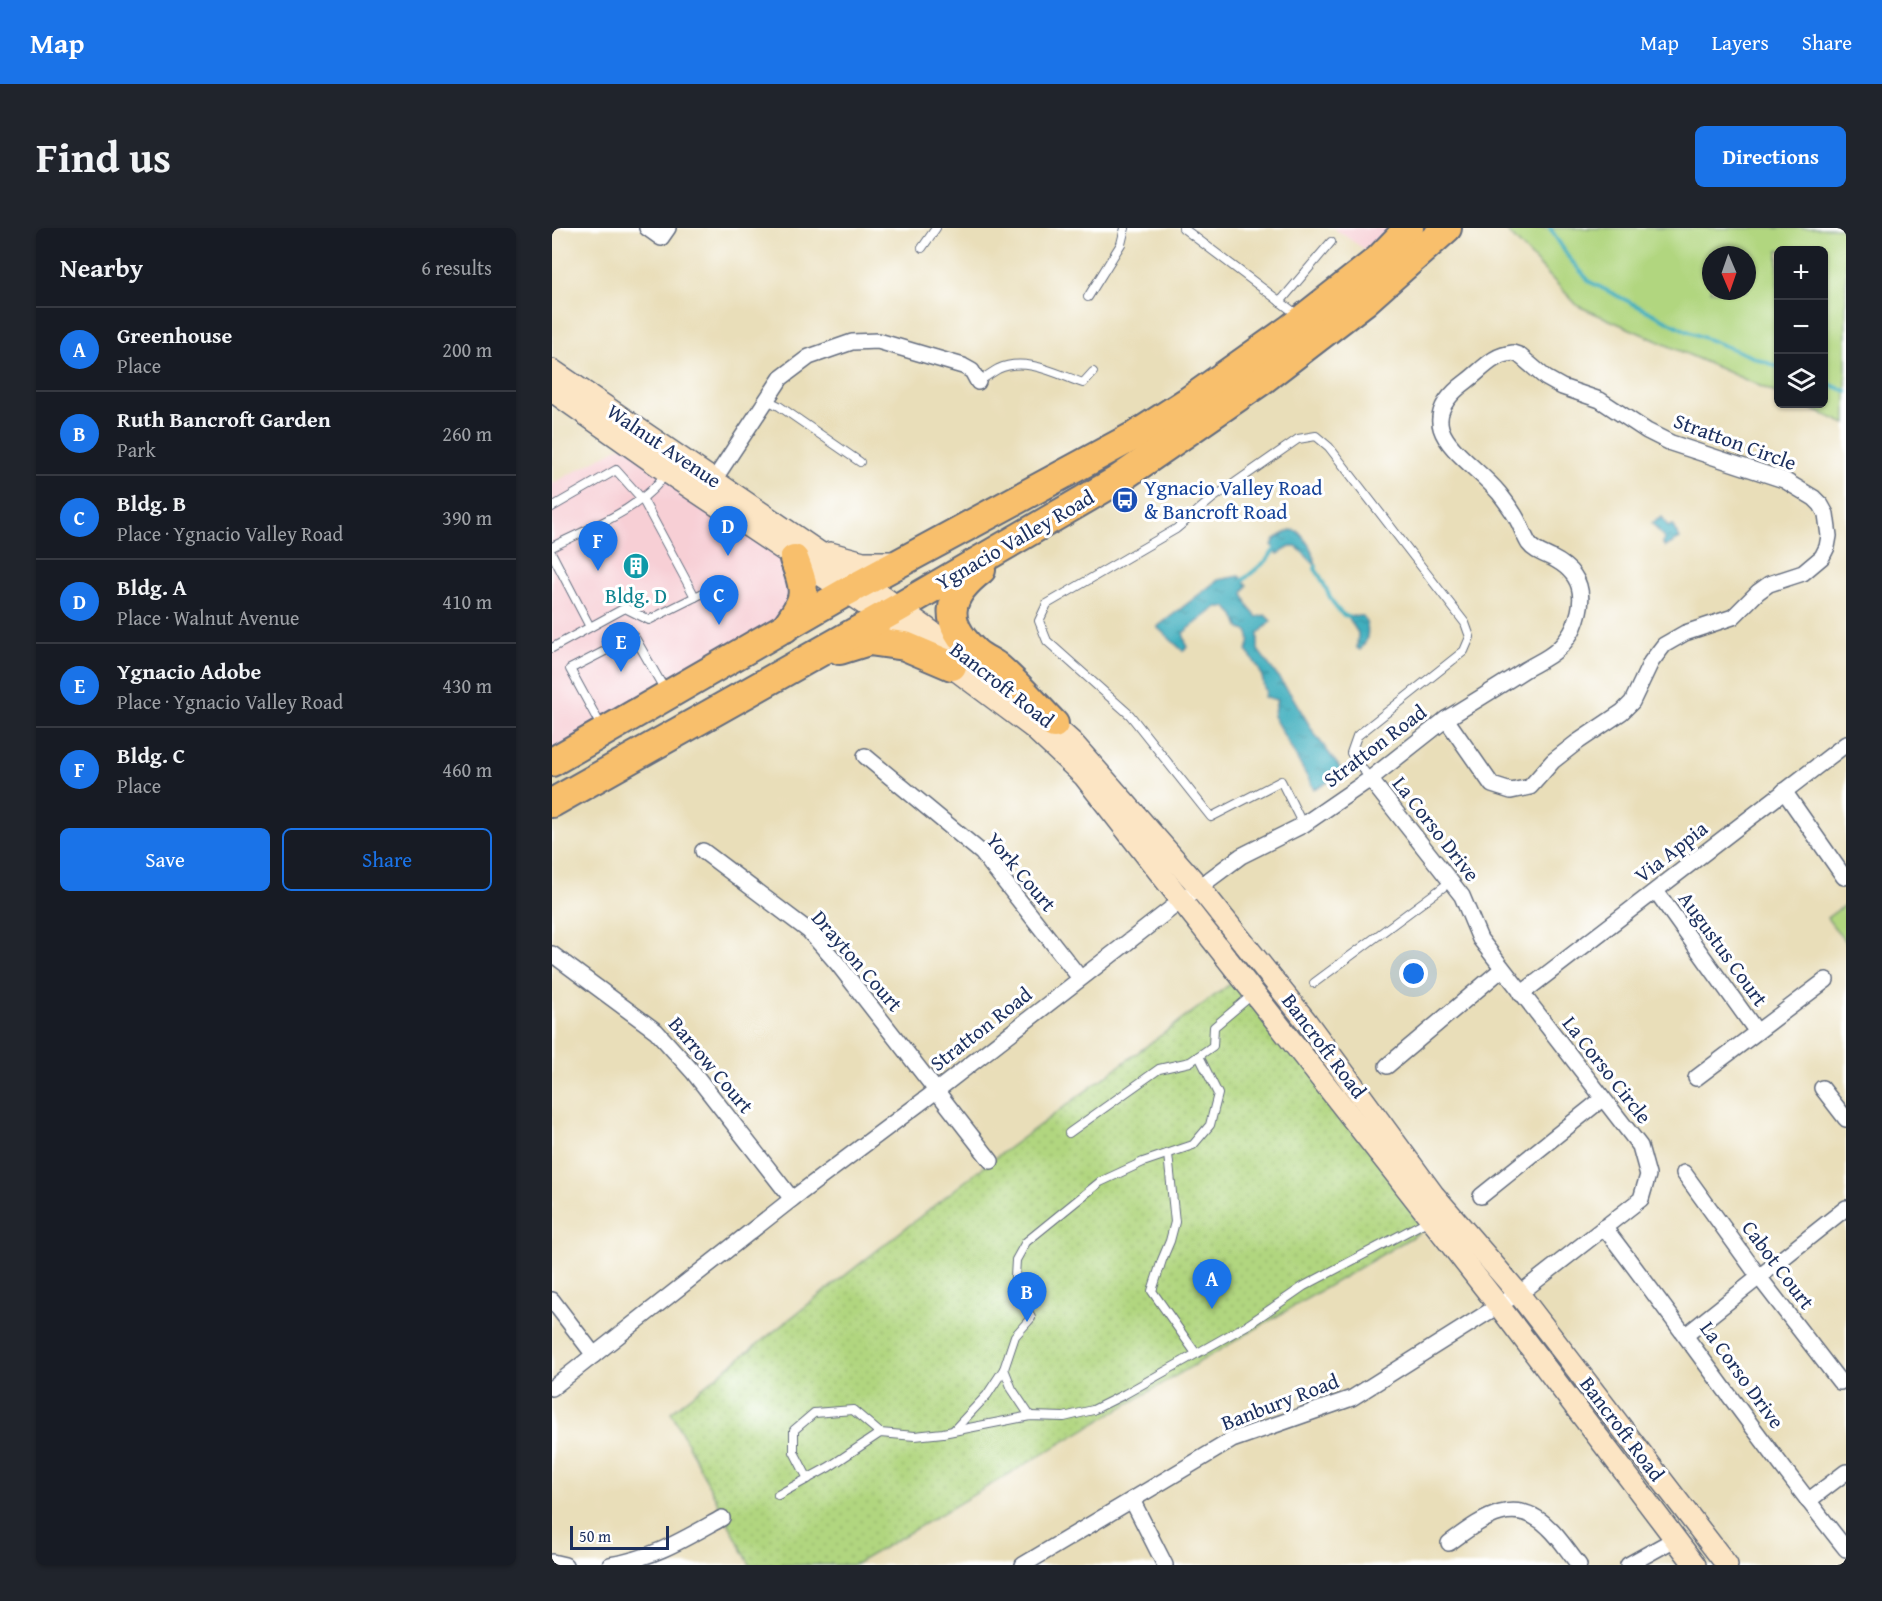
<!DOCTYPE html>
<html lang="en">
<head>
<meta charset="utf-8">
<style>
	body { margin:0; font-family:"Gentium Book Plus",serif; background:#20242c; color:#f1f3f6 }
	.controls { position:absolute; right:18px; top:18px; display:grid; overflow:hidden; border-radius:9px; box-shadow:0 2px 4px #0004 }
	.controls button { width:54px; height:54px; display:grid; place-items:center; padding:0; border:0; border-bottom:2px solid #363941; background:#171b24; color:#f1f3f6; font:30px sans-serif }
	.compass { position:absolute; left:1150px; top:18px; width:54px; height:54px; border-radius:50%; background:#171b24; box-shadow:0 2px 4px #0004; rotate:178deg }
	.scale { position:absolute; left:18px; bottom:15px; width:99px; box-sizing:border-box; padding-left:6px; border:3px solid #1b2f5e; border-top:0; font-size:16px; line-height:21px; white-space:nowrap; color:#1b2f5e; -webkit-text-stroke:4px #fff; paint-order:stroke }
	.you { position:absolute; left:862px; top:746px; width:21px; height:21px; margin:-15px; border:4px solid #fff; border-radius:50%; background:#1a73e8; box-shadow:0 0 0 9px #1a73e833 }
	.badge { display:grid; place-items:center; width:39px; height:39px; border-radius:50%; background:#1a73e8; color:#fff; font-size:20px; font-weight:700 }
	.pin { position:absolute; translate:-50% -50px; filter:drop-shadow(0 2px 3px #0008) }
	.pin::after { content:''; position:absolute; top:32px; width:21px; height:18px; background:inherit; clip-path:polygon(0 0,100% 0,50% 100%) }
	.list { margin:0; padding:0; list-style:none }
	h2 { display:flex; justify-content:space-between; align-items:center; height:78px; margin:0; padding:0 24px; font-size:26px }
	h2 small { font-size:20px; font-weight:400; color:#9ea1a6 }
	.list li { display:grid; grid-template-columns:39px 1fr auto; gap:18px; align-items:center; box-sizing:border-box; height:84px; padding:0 24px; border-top:2px solid #363941 }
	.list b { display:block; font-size:22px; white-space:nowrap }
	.list p { margin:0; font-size:20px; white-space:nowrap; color:#9ea1a6 }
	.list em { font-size:20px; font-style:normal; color:#9ea1a6 }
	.actions { display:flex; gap:12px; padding:18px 24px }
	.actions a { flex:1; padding:14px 0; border:2px solid #1a73e8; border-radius:9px; text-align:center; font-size:21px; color:#1a73e8 }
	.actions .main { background:#1a73e8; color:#fff }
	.icon { flex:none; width:33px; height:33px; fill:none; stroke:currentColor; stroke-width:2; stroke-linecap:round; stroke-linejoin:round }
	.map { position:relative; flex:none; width:1294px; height:1337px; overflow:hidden; border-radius:9px }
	header { display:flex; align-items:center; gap:36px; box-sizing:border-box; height:84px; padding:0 30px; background:#1a73e8; color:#fff }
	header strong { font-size:28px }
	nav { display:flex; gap:33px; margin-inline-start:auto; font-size:21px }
	.intro { display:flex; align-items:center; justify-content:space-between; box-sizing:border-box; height:144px; padding:0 36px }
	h1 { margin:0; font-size:42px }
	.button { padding:15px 27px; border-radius:9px; background:#1a73e8; color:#fff; font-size:21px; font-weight:700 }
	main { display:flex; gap:36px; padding:0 36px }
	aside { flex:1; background:#171b24; border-radius:9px; box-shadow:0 2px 4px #0004 }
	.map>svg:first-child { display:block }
</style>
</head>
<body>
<header>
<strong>Map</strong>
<nav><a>Map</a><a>Layers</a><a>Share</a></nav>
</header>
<div class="intro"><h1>Find us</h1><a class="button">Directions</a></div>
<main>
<aside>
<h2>Nearby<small>6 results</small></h2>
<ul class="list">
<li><span class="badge">A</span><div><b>Greenhouse</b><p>Place</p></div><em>200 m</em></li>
<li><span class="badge">B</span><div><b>Ruth Bancroft Garden</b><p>Park</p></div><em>260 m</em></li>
<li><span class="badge">C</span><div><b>Bldg. B</b><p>Place · Ygnacio Valley Road</p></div><em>390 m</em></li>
<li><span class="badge">D</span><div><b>Bldg. A</b><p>Place · Walnut Avenue</p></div><em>410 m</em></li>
<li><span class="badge">E</span><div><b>Ygnacio Adobe</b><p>Place · Ygnacio Valley Road</p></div><em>430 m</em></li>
<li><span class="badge">F</span><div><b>Bldg. C</b><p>Place</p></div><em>460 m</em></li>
</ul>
<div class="actions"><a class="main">Save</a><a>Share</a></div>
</aside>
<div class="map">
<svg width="1294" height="1337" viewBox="0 0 1294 1337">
	<defs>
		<pattern id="grass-dots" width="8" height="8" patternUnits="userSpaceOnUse" patternTransform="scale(1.5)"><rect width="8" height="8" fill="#b1d67f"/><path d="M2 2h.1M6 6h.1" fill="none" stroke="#98b870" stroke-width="1.8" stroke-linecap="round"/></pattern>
		<pattern id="water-ripples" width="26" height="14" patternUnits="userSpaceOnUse" patternTransform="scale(1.5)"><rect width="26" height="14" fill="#41afbe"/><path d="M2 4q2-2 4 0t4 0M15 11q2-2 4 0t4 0" fill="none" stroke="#368f9e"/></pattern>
	</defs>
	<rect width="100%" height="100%" fill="#fff"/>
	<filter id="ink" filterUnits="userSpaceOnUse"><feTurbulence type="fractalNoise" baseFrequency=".0167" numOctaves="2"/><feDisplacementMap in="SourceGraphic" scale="12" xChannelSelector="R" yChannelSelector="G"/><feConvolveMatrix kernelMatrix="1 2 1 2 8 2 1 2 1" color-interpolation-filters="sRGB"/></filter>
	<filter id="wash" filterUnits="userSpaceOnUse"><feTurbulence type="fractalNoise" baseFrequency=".008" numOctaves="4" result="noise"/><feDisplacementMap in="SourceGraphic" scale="24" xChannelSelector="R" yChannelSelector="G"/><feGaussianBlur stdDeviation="1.35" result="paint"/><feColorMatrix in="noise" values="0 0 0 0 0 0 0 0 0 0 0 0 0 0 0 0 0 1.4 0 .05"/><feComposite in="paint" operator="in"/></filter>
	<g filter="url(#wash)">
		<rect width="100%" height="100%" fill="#e9deb9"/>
		<g fill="#f7cfd5">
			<polygon points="781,0 857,0 827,31"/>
			<polygon points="75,215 242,331 247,381 0,534 0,256"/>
		</g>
		<polygon fill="url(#grass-dots)" stroke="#66826e" stroke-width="1.5" points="689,748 882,996 302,1337 198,1337 119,1184 439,933"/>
		<g fill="#b1d67f" stroke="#66826e" stroke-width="1.5" fill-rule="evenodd">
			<path d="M 952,0 L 1294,0 L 1294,196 L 1248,176 L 1272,176 L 1272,22 L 1226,22 L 1226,166 L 1026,78 ZM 1159,27 L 1195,27 L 1195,63 L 1159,63 Z"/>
			<polygon points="1294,676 1294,715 1275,690"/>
		</g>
		<g fill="url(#water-ripples)" stroke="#2e6f8e" stroke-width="1.5">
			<polygon points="1110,289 1116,299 1120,297 1128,311 1113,319 1110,314 1113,312 1100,295"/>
			<path d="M 738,302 L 745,303 C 755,312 762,324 764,338 L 745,319 L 738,319 L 726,326 L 720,317 L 723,311 Z"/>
			<path d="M 687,348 L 695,357 L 691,365 L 697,380 L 705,389 L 713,387 L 719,393 L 706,406 L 706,422 L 740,468 L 762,505 L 788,540 L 787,546 C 779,552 771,559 762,561 L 721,488 L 725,472 L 712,469 L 714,463 C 710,458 712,455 710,449 C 708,439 700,430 694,423 C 698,415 699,411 695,403 L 688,401 L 682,387 L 674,379 L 665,379 L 631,405 L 635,419 L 631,423 L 605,399 L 666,352 Z"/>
			<path d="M 800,388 L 811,388 C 818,399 817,412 808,422 L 805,420 L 806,405 L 796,389 Z"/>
		</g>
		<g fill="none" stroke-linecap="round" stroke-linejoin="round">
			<g stroke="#41afbe" stroke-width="4">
				<polyline points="998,0 1017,30 1038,54 1135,103 1226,139"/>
				<polyline points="1272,154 1294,163"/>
				<path d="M 764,338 L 763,341 C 775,355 778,382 796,389"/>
				<polyline points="691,352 714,333 723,321"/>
			</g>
		</g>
	</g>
	<g filter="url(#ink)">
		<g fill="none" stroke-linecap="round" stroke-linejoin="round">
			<defs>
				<g id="lane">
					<polyline points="631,0 747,88"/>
					<polyline points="370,20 384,0"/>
					<polyline points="536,69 569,16 573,0"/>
					<polyline points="728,74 779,14"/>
					<path d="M 426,154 C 432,150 439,145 446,141 C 473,128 505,146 531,155 L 541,144"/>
					<polyline points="215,172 227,178 308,234"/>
					<polyline points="0,279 64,242 91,272 143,369"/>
					<path d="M 0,319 C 37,300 91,281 114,245"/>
					<polyline points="0,326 38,399"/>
					<polyline points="0,420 73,380 97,392 173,354"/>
					<polyline points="49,498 18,441 82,408 114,464"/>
					<polyline points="751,597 729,553 659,589 578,487 495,413 487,393 495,376 624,301 661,270 746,211 764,208 777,219 913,395 918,409 912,423 805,508 799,525 818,551"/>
					<polyline points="762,755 898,654"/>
					<polyline points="517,905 607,841 638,834 661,818 662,799 700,767"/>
					<polyline points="616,926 623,994 618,1013 610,1032 600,1063 643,1124"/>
					<polyline points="478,1188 460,1161 452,1141 463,1108 479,1090 463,1049 464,1032 474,1014 548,954 591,934 641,917 658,897 666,866 647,828"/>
					<polyline points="402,1202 435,1167 452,1141"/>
					<polyline points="256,1251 242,1224 242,1202 262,1185 301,1182 328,1205"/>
					<polyline points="226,1267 277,1239 328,1205 363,1208 391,1205 478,1188 512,1189 541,1182 573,1166 697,1096 752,1058 877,992"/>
				</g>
				<g id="street">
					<polyline points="95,0 109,10 116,0"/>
					<path d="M 961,125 L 967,127 L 994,150 L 1010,159 L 1048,172 L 1095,203 L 1119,215 L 1232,252 L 1262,270 L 1269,277 L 1274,286 L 1277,308 L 1275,319 L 1270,329 L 1251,345 L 1217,356 L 1206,364 L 1181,389 L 1133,405 L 1112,417 L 1099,434 L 1080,474 L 1070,484 L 1024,515 L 1001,533 L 978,559 L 959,563 L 940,557 L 894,491 C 920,475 946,459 971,443 C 982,436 997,430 1006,421 C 1012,416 1019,406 1022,399 C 1035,368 1030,345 1000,330 C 992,326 982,323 977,316 C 973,310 970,301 967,295 C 962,284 954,274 947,265 C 916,228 851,200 915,153 C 931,141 940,127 961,125 Z"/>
					<polyline points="156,261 229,150 257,129 300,114 326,113 411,138 420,143 426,154"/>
					<polyline points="313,528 430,625 528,750"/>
					<polyline points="1232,563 1292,649"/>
					<polyline points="151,623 257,703 285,735 439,933"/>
					<polyline points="1104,663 1205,804"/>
					<polyline points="0,726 104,803 141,844 240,971"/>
					<polyline points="969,766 1294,516"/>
					<polyline points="835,838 950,741"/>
					<polyline points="1144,850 1274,752"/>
					<polyline points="1270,860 1294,891"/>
					<polyline points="1132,945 1207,1049 1288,1154"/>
					<polyline points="929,968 1050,871"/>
					<path d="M 1052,999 C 1133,1105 1210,1216 1294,1321"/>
					<polyline points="0,1072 42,1127"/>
					<polyline points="1134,1107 1294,980"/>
					<polyline points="0,1160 240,971 384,863 630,672 689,628 751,597 818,551 894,491"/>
					<polyline points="580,1272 613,1337"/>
					<polyline points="1256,1273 1294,1244"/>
					<path d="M 897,1315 C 929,1292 962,1265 997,1300 C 1008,1310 1017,1325 1027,1337"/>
					<polyline points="0,1334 13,1337"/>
					<path d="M 58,1337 C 102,1330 132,1311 170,1290"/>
					<polyline points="471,1337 680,1212 800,1170 976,1059 1089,971 1096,947 1088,918 928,711 910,668 818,551"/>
					<polyline points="1076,1337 1123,1311"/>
				</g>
				<g id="secondary">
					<polyline points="0,142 312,355 419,432"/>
					<polyline points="0,163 115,244 345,398 480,499 532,548 947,1078 1143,1337"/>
					<polyline points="278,325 311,334 347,334"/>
					<polyline points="491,488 520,514 647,659 754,793 881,966 966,1065 1175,1337"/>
				</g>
				<g id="highway">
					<path d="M 429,342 C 394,369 390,394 424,425 C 430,430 437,433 443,437 C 464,454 483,477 502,496"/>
					<path d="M 233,400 C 255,370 255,365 242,331"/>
					<polyline points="288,422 317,413 353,418 400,438"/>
					<polyline points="0,534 294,364 584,207 635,174 738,101 827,31 857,0"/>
					<polyline points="0,575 346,380 564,253 709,153 812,74 895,0"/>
				</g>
			</defs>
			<use href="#lane" stroke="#636c7e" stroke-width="10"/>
			<use href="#street" stroke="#636c7e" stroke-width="18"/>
			<use href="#secondary" stroke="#636c7e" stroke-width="24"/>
			<use href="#highway" stroke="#636c7e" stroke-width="32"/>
			<use href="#lane" stroke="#fff" stroke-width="8"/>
			<use href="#street" stroke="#fff" stroke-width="15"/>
			<use href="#secondary" stroke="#fce5c4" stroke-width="21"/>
			<use href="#highway" stroke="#f8bf6c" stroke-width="28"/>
		</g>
	</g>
	<defs>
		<symbol id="bus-disc" viewBox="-11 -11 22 22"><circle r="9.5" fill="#1a4fb4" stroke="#fff"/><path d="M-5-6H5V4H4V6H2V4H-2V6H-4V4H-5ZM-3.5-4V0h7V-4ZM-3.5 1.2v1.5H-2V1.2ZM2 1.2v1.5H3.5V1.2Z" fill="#fff"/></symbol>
		<symbol id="building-disc" viewBox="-11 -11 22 22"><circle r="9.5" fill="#0f9aa8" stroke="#fff"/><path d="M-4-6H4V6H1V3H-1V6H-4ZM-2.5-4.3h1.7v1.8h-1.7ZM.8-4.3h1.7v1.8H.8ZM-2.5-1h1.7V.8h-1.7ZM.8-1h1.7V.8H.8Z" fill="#fff"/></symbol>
	</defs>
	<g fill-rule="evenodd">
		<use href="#bus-disc" x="558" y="257" width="30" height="30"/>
		<use href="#building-disc" x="69" y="323" width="30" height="30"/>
	</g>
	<g text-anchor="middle" stroke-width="6" stroke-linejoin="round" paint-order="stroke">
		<g font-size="21" fill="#1b2f5e" stroke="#fff">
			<text transform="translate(1183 214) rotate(20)" y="7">Stratton Circle</text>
			<text transform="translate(112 218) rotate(34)" y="7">Walnut Avenue</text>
			<text transform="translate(463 312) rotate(-30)" y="7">Ygnacio Valley Road</text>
			<text transform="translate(450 457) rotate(38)" y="7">Bancroft Road</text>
			<text transform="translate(823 518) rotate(-37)" y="7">Stratton Road</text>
			<text transform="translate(884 601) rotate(52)" y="7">La Corso Drive</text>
			<text transform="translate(1119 624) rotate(-38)" y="7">Via Appia</text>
			<text transform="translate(469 644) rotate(50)" y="7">York Court</text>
			<text transform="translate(1171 721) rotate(54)" y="7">Augustus Court</text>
			<text transform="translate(305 733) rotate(49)" y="7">Drayton Court</text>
			<text transform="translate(429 801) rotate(-38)" y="7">Stratton Road</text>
			<text transform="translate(772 818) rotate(53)" y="7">Bancroft Road</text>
			<text transform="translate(159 837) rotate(50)" y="7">Barrow Court</text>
			<text transform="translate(1055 842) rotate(52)" y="7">La Corso Circle</text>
			<text transform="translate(1226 1037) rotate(53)" y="7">Cabot Court</text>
			<text transform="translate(1190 1147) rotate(54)" y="7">La Corso Drive</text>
			<text transform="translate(728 1174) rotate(-21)" y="7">Banbury Road</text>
			<text transform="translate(1070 1201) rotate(53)" y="7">Bancroft Road</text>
		</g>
		<g font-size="21" fill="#164399" stroke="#fff" text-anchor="start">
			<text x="592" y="267">Ygnacio Valley Road<tspan x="592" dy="24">&amp; Bancroft Road</tspan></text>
		</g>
		<g font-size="21" fill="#0d838f" stroke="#fff">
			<text x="84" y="375">Bldg. D</text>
		</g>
	</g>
</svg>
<div class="controls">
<button>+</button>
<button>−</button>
<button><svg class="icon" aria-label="layers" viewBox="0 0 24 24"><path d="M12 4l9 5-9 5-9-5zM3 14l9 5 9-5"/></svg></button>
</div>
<svg class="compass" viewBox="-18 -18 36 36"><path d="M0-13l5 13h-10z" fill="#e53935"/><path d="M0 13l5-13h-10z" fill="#9ea1a6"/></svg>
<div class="scale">50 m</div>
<div class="you"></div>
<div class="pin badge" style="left:660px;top:1081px">A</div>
<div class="pin badge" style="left:475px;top:1094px">B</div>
<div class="pin badge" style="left:167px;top:397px">C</div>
<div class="pin badge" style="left:176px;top:328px">D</div>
<div class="pin badge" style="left:69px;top:444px">E</div>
<div class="pin badge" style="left:46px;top:343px">F</div>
</div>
</main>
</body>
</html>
